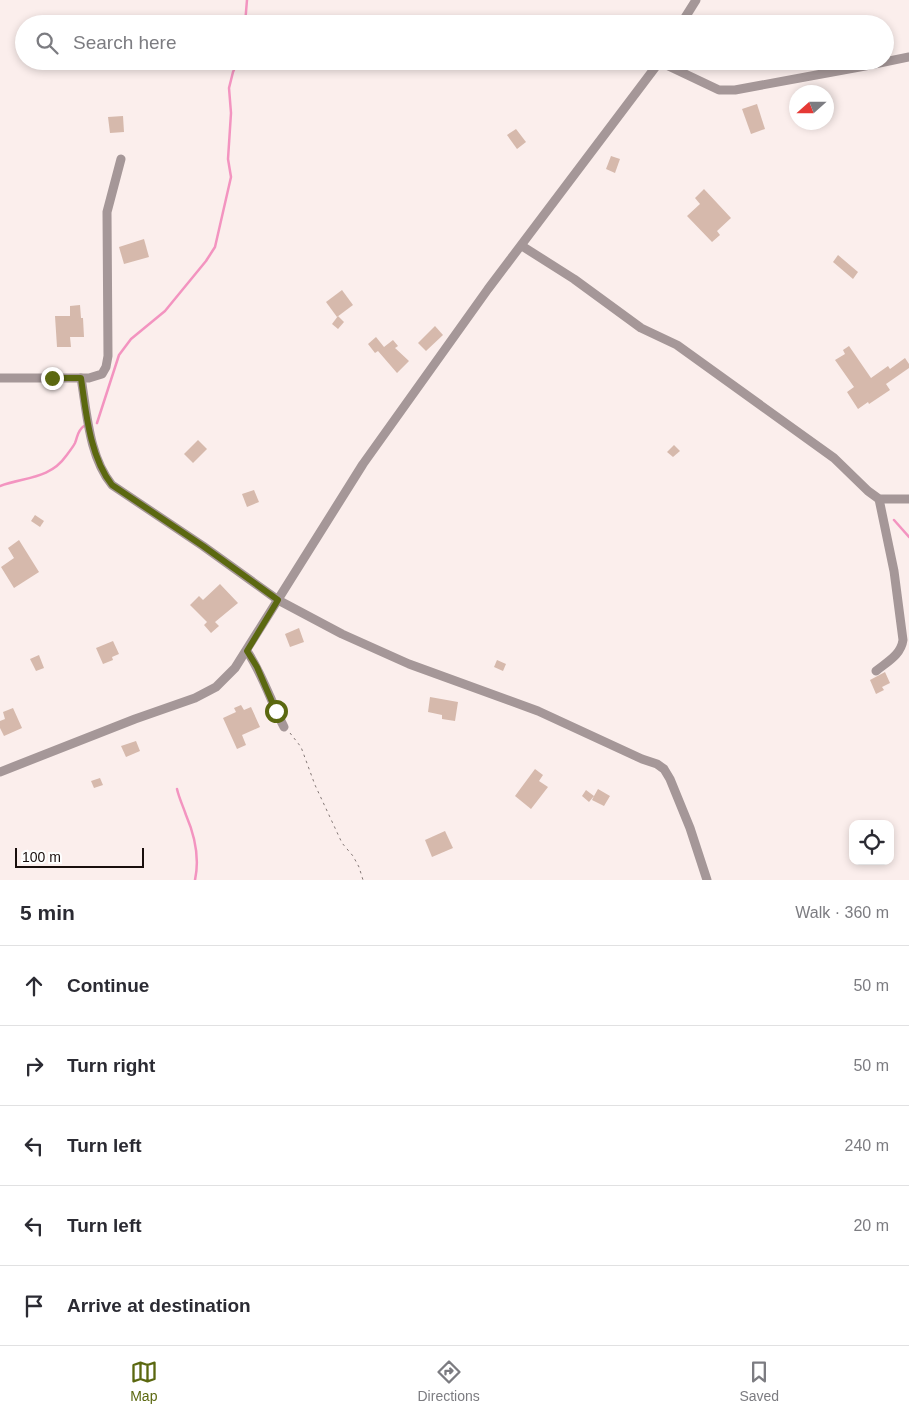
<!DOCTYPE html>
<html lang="en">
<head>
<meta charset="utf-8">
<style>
	body { margin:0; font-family:Helvetica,sans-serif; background:#f7f7f7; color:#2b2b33 }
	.controls { position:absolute; right:15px; bottom:15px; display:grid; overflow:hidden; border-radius:10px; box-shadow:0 2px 8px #0003 }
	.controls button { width:45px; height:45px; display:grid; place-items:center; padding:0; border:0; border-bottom:1px solid #e1e1e2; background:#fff; color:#2b2b33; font:25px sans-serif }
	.compass { position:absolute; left:789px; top:85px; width:45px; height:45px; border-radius:50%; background:#fff; box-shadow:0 2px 8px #0003; rotate:249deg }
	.scale { position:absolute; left:15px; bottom:12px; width:129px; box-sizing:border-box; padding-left:5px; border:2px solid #190e0c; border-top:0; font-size:14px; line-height:18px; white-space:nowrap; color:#190e0c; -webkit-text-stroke:4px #fefefe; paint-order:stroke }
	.stop { position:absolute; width:15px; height:15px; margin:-11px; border:4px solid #5b6810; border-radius:50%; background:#fff }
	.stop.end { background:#5b6810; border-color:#fff; box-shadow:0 1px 5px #0008 }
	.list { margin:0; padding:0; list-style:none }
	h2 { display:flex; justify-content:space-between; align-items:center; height:65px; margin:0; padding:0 20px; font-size:21px }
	h2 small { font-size:16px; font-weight:400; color:#7c7c81 }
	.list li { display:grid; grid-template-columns:32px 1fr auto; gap:15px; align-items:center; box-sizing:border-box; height:80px; padding:0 20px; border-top:1px solid #e1e1e2 }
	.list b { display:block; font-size:19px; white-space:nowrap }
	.list em { font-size:16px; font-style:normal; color:#7c7c81 }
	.icon { flex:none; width:28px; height:28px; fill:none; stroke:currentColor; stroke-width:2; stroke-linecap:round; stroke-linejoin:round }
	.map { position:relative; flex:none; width:909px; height:880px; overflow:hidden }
	.search { position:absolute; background:#fff; box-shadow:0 2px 8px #0003; left:15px; right:15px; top:15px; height:55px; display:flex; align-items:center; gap:12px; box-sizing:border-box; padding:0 18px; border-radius:28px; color:#7c7c81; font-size:19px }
	.sheet { height:465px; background:#fff }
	nav { display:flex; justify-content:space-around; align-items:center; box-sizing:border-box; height:70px; border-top:1px solid #e1e1e2; background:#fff; font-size:14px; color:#7c7c81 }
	nav a { display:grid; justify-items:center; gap:2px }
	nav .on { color:#5b6810 }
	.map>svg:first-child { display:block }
</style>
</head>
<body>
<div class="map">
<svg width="909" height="880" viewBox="0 0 909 880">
	<rect width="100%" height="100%" fill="#fbeeec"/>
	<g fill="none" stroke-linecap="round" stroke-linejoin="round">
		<g stroke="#f394c0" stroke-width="2.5">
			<polyline points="245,24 247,0"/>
			<polyline points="97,423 119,355 131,339 165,311 206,261 215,247 231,177 228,159 231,113 229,88 233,72 238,61"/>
			<path d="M 0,486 C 24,477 50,479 66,456 C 69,452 73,447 75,443 C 78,436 77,431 84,426"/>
			<polyline points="894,520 909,537"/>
			<path d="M 177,789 C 179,798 183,806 186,815 C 195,836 200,857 195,880"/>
		</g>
	</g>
	<g fill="#d6b9ac">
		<polygon points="611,15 620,24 602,24"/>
		<polygon points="757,104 765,129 751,134 742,109"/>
		<polygon points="123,116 124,132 110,133 108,117"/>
		<polygon points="516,129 526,142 517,149 507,135"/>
		<polygon points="611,156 620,159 615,173 606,169"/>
		<polygon points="704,189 731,218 717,231 720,235 712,242 687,216 700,204 695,198"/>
		<polygon points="144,239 149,257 124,264 119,247"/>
		<polygon points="838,255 858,272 853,279 833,262"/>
		<polygon points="342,290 353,305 337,317 326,302"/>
		<polygon points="80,305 81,318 83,318 84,337 70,337 71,347 57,347 55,316 70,316 70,306"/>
		<polygon points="338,316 344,322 338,329 332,324"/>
		<polygon points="435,326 443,335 426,351 418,343"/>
		<polygon points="376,337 384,347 393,340 398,346 395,348 409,361 397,373 378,351 375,353 368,344"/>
		<polygon points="849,346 871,378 888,366 890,369 905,358 909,364 909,368 886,384 890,390 869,404 868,402 858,409 847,392 854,387 835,360 845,354 843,350"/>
		<polygon points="198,440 207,449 193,463 184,454"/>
		<polygon points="674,445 680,451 673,457 667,452"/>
		<polygon points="254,490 259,502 247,507 242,494"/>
		<polygon points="35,515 44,521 40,527 31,521"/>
		<polygon points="19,540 39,572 14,588 1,567 14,558 8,548"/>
		<polygon points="220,584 238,603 215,622 219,626 211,633 204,625 207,622 190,605 199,596 203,600"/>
		<polygon points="299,628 304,642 290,647 285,634"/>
		<polygon points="113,641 119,654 112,657 113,660 103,664 96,648"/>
		<polygon points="39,655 44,668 36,671 30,659"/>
		<polygon points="497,660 506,664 503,671 494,667"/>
		<polygon points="885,672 890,683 882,687 884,690 876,694 870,680"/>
		<polygon points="430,697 458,702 455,721 442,719 442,715 428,712"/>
		<polygon points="241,705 244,710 251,707 260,727 242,735 246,745 237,749 223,718 236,712 234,708"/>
		<polygon points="13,708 22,728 4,736 0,728 0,721 5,719 3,712"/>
		<polygon points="136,741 140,751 126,757 121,746"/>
		<polygon points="535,769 543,775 539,781 548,787 531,809 515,796"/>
		<polygon points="100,778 103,785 94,788 91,781"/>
		<polygon points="598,789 610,796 604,806 592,800 594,796 589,802 582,796 586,790 594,796"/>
		<polygon points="445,831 453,848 432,857 425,840"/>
	</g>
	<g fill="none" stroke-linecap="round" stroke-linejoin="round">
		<polyline stroke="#847876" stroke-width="1" stroke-dasharray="2.5 4" stroke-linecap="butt" points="290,733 301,747 315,785 342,843 353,856 359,867 363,880"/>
		<g stroke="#a59798" stroke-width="9">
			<polyline points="681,24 696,0"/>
			<polyline points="660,62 719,90 735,90 865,66 909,57"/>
			<polyline points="522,246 574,279 641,328 677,345 834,458 868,491 879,499 909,499"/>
			<polyline points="0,378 89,378 102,374 106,367 108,356 107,212 121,159"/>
			<path d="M 81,378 C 87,413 89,457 112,485 L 203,546 L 278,600 L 342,634 L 409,664 L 538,711 L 642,759 L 657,764 L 664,769 L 670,779 L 690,828 L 707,880"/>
			<path d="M 247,651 C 263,675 271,702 284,727"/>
			<path d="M 876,671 C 887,662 901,655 903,640 L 894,571 L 879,499"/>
			<polyline points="0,772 135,719 195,698 216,687 235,668 363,464 488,289 660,61"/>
		</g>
	</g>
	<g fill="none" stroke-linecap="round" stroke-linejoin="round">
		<path stroke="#5b6810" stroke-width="6" d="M 52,378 L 81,378 C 86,413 90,457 112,485 L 203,546 L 278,600 L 247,651 L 257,667 L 276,711"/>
	</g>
</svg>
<div class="controls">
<button><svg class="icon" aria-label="locate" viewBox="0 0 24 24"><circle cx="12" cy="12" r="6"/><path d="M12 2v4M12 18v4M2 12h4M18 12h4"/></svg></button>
</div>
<svg class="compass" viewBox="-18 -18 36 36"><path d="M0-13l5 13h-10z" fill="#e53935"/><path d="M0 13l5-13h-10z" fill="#7c7c81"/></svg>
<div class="scale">100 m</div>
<div class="stop" style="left:276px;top:711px"></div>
<div class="stop end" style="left:52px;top:378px"></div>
<div class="search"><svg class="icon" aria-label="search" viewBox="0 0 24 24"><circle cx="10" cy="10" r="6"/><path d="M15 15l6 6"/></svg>Search here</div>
</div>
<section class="sheet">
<h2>5 min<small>Walk · 360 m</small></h2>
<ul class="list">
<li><svg class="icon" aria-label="ahead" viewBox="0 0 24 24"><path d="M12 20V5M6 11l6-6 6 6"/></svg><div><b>Continue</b></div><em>50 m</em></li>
<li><svg class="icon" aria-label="right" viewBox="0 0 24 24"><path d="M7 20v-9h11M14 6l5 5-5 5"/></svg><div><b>Turn right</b></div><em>50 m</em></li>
<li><svg class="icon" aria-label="left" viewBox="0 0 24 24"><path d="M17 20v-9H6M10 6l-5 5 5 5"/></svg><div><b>Turn left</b></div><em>240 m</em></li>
<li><svg class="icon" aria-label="left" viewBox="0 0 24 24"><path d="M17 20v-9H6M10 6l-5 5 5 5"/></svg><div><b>Turn left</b></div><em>20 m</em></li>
<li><svg class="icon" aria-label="arrive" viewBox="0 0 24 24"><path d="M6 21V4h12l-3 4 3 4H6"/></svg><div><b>Arrive at destination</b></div></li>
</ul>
</section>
<nav>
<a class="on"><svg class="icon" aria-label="map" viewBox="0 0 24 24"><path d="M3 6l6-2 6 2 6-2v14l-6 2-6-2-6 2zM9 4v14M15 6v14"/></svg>Map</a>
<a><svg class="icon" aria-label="directions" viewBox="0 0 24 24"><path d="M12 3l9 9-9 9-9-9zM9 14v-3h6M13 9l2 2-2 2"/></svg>Directions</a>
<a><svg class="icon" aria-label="saved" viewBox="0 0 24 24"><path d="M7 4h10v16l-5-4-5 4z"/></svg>Saved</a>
</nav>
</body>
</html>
